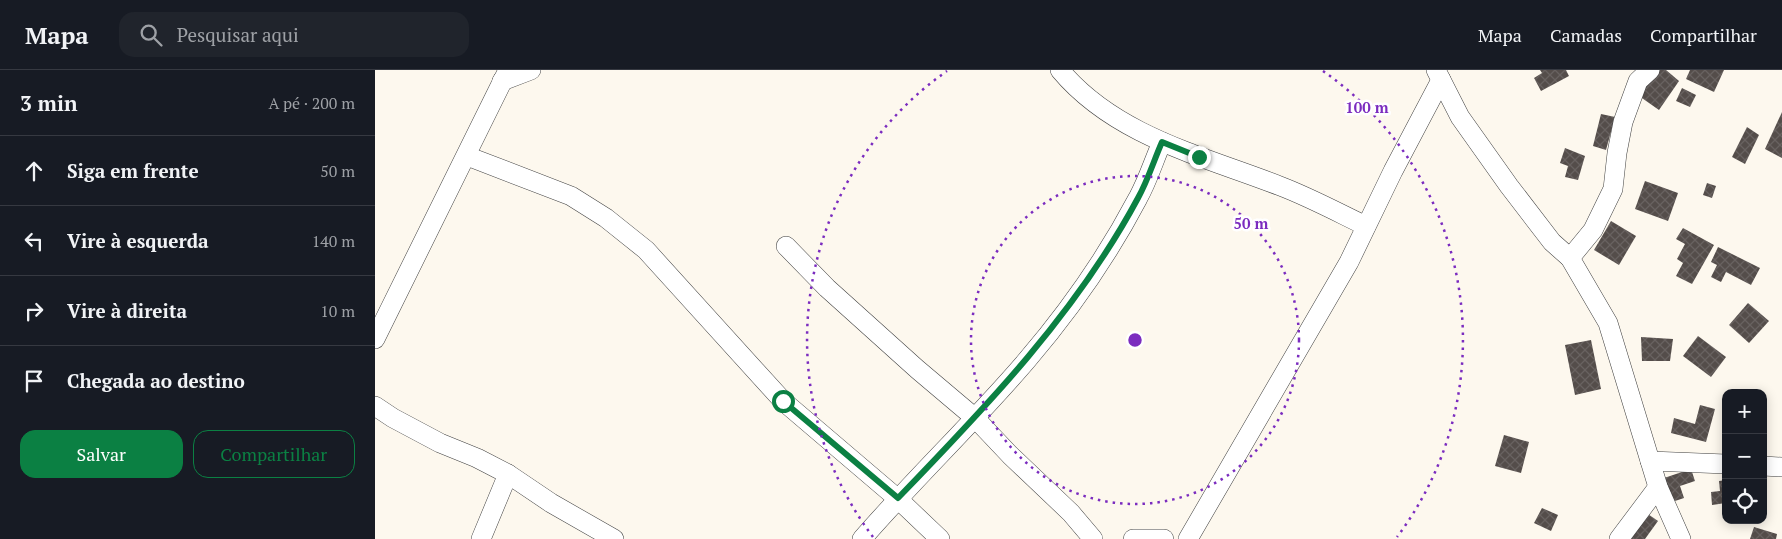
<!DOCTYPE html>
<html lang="pt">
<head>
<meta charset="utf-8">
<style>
	body { margin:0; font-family:"PT Serif",serif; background:#20242c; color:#f1f3f6 }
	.controls { position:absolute; right:15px; bottom:15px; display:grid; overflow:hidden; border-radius:10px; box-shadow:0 2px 12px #0003 }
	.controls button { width:45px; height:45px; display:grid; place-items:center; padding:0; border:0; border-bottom:1px solid #363941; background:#171b24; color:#f1f3f6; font:25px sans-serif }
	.stop { position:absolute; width:15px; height:15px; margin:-11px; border:4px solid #0b8043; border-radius:50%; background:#fff }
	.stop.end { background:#0b8043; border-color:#fff; box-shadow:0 1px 5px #0008 }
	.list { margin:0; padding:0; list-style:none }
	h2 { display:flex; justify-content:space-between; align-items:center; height:65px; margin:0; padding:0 20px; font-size:21px }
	h2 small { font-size:16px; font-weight:400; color:#9ea1a6 }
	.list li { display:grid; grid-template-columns:32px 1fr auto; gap:15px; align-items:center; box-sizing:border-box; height:70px; padding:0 20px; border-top:1px solid #363941 }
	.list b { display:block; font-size:19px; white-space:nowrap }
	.list em { font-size:16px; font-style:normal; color:#9ea1a6 }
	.actions { display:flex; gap:10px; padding:15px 20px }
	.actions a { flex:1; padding:11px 0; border:1px solid #0b8043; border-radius:15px; text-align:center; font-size:18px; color:#0b8043 }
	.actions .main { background:#0b8043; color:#fff }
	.icon { flex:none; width:28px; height:28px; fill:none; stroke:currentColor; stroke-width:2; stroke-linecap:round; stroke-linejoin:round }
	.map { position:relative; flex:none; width:1407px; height:469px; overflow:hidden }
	header { display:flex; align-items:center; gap:30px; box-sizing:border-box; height:70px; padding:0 25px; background:#171b24; border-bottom:1px solid #363941 }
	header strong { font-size:24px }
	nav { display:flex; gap:28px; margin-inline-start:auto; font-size:18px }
	.search { width:350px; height:45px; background:#20242c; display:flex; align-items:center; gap:12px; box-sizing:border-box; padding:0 18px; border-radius:15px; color:#9ea1a6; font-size:19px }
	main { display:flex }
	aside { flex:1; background:#171b24 }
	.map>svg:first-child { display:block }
</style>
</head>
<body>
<header>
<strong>Mapa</strong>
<div class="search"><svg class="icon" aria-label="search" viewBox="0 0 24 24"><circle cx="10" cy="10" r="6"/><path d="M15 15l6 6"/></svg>Pesquisar aqui</div>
<nav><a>Mapa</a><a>Camadas</a><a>Compartilhar</a></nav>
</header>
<main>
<aside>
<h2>3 min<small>A pé · 200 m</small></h2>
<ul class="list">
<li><svg class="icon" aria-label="ahead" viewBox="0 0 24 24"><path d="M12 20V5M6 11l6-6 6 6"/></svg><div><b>Siga em frente</b></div><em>50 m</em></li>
<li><svg class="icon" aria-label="left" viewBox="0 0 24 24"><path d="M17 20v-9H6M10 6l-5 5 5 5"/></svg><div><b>Vire à esquerda</b></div><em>140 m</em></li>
<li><svg class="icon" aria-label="right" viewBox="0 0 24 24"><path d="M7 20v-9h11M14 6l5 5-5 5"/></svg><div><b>Vire à direita</b></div><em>10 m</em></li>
<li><svg class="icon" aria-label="arrive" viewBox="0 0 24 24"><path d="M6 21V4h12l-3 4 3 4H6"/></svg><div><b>Chegada ao destino</b></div></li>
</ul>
<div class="actions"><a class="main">Salvar</a><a>Compartilhar</a></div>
</aside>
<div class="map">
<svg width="1407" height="469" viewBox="0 0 1407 469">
	<defs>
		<pattern id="building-cross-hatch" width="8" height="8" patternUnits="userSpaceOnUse" patternTransform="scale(1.25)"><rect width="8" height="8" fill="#544d4a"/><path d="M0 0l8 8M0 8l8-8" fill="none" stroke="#686260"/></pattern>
	</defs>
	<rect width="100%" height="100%" fill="#fdf8ee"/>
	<g fill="url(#building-cross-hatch)">
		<polygon points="1165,0 1191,0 1194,6 1166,21 1159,8 1167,3"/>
		<polygon points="1283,0 1291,0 1304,11 1284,40 1264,26"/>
		<polygon points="1315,0 1349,0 1339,22 1311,9"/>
		<polygon points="1307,18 1321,25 1315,37 1301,31"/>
		<polygon points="1407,42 1407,88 1390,79"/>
		<polygon points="1226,44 1240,47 1231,80 1218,76"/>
		<polygon points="1372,57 1384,65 1370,94 1357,87"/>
		<polygon points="1190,78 1210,86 1203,110 1190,107 1193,96 1185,93"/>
		<polygon points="1270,111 1303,123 1293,151 1260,139"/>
		<polygon points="1332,113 1341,116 1337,128 1328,125"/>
		<polygon points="1236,151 1261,166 1244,195 1219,180"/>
		<polygon points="1308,158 1339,175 1317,214 1301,206 1308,193 1302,189 1310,174 1301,169"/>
		<polygon points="1343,177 1385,198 1376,215 1351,202 1346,212 1336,207 1342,195 1336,192"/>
		<polygon points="1373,233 1394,251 1374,273 1354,255"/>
		<polygon points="1323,266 1351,287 1336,307 1308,286"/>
		<polygon points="1266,267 1298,269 1295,291 1267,291"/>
		<polygon points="1216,270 1226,319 1200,325 1190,275"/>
		<polygon points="1325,335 1340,339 1331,372 1296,363 1299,348 1320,354"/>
		<polygon points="1129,365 1154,372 1146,403 1120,396"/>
		<polygon points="1316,399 1320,411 1305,416 1309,428 1297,432 1289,408"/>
		<polygon points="1351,410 1351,433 1337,435 1336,422 1345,421 1344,411"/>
		<polygon points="1167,438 1183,445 1176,461 1159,453"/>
		<polygon points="1270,442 1283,451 1270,469 1256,469"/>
		<polygon points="1379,457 1402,464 1401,469 1375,469"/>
	</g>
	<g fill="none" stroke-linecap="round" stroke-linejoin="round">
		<defs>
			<g id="minor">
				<path d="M 685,0 C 740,66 828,86 905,116 C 934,127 962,142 991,156"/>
				<polyline points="1061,0 1085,47 1134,116 1177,172 1195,188 1233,253 1283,417 1306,469"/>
				<polyline points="127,11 156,0"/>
				<polyline points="92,86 196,126 231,148 271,180 408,331 523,429 565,469"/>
				<polyline points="411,176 452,218 542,299 600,348 635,385 696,443 718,469"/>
				<polyline points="1195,188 1218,160 1238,119 1242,83 1248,52 1263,11 1275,0"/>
				<polyline points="0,269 133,0"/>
				<polyline points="0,336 18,348 65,373 102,388 133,404 176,433 239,469"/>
				<polyline points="1275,391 1351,394"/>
				<polyline points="1388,396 1407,397"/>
				<polyline points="106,469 133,404"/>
				<path d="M 487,469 C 540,408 599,352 652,290 C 694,241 733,185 763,128 C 773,110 779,90 787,72"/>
				<polyline points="758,469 789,469"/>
				<polyline points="813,469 974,192 1018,101 1066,10"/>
				<polyline points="1244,469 1283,417"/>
			</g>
		</defs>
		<use href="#minor" stroke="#404040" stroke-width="20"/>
		<use href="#minor" stroke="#fff" stroke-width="19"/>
	</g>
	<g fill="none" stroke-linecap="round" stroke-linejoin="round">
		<path stroke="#0b8043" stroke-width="6" d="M 408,331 L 523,428 C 612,336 702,242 763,128 C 773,110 779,90 787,72 L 824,87"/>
	</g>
	<g fill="none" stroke="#7b2cbf" stroke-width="2.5" stroke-dasharray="2.5 5">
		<circle cx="760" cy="270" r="164"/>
		<path d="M498 467A328 328 0 0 1 572 1M948 1A328 328 0 0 1 1022 467"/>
	</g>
	<circle cx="760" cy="270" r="8" fill="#7b2cbf" stroke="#fff" stroke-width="2.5"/>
	<g font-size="15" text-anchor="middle" font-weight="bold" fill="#7b2cbf" stroke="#fff" stroke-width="5" stroke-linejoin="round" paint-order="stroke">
		<text x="992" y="43">100 m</text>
		<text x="876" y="159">50 m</text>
	</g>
</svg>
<div class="controls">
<button>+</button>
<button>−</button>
<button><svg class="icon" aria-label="locate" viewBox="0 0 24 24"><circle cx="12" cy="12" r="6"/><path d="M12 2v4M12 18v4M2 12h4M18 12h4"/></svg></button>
</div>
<div class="stop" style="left:408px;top:331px"></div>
<div class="stop end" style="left:824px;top:87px"></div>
</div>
</main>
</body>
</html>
